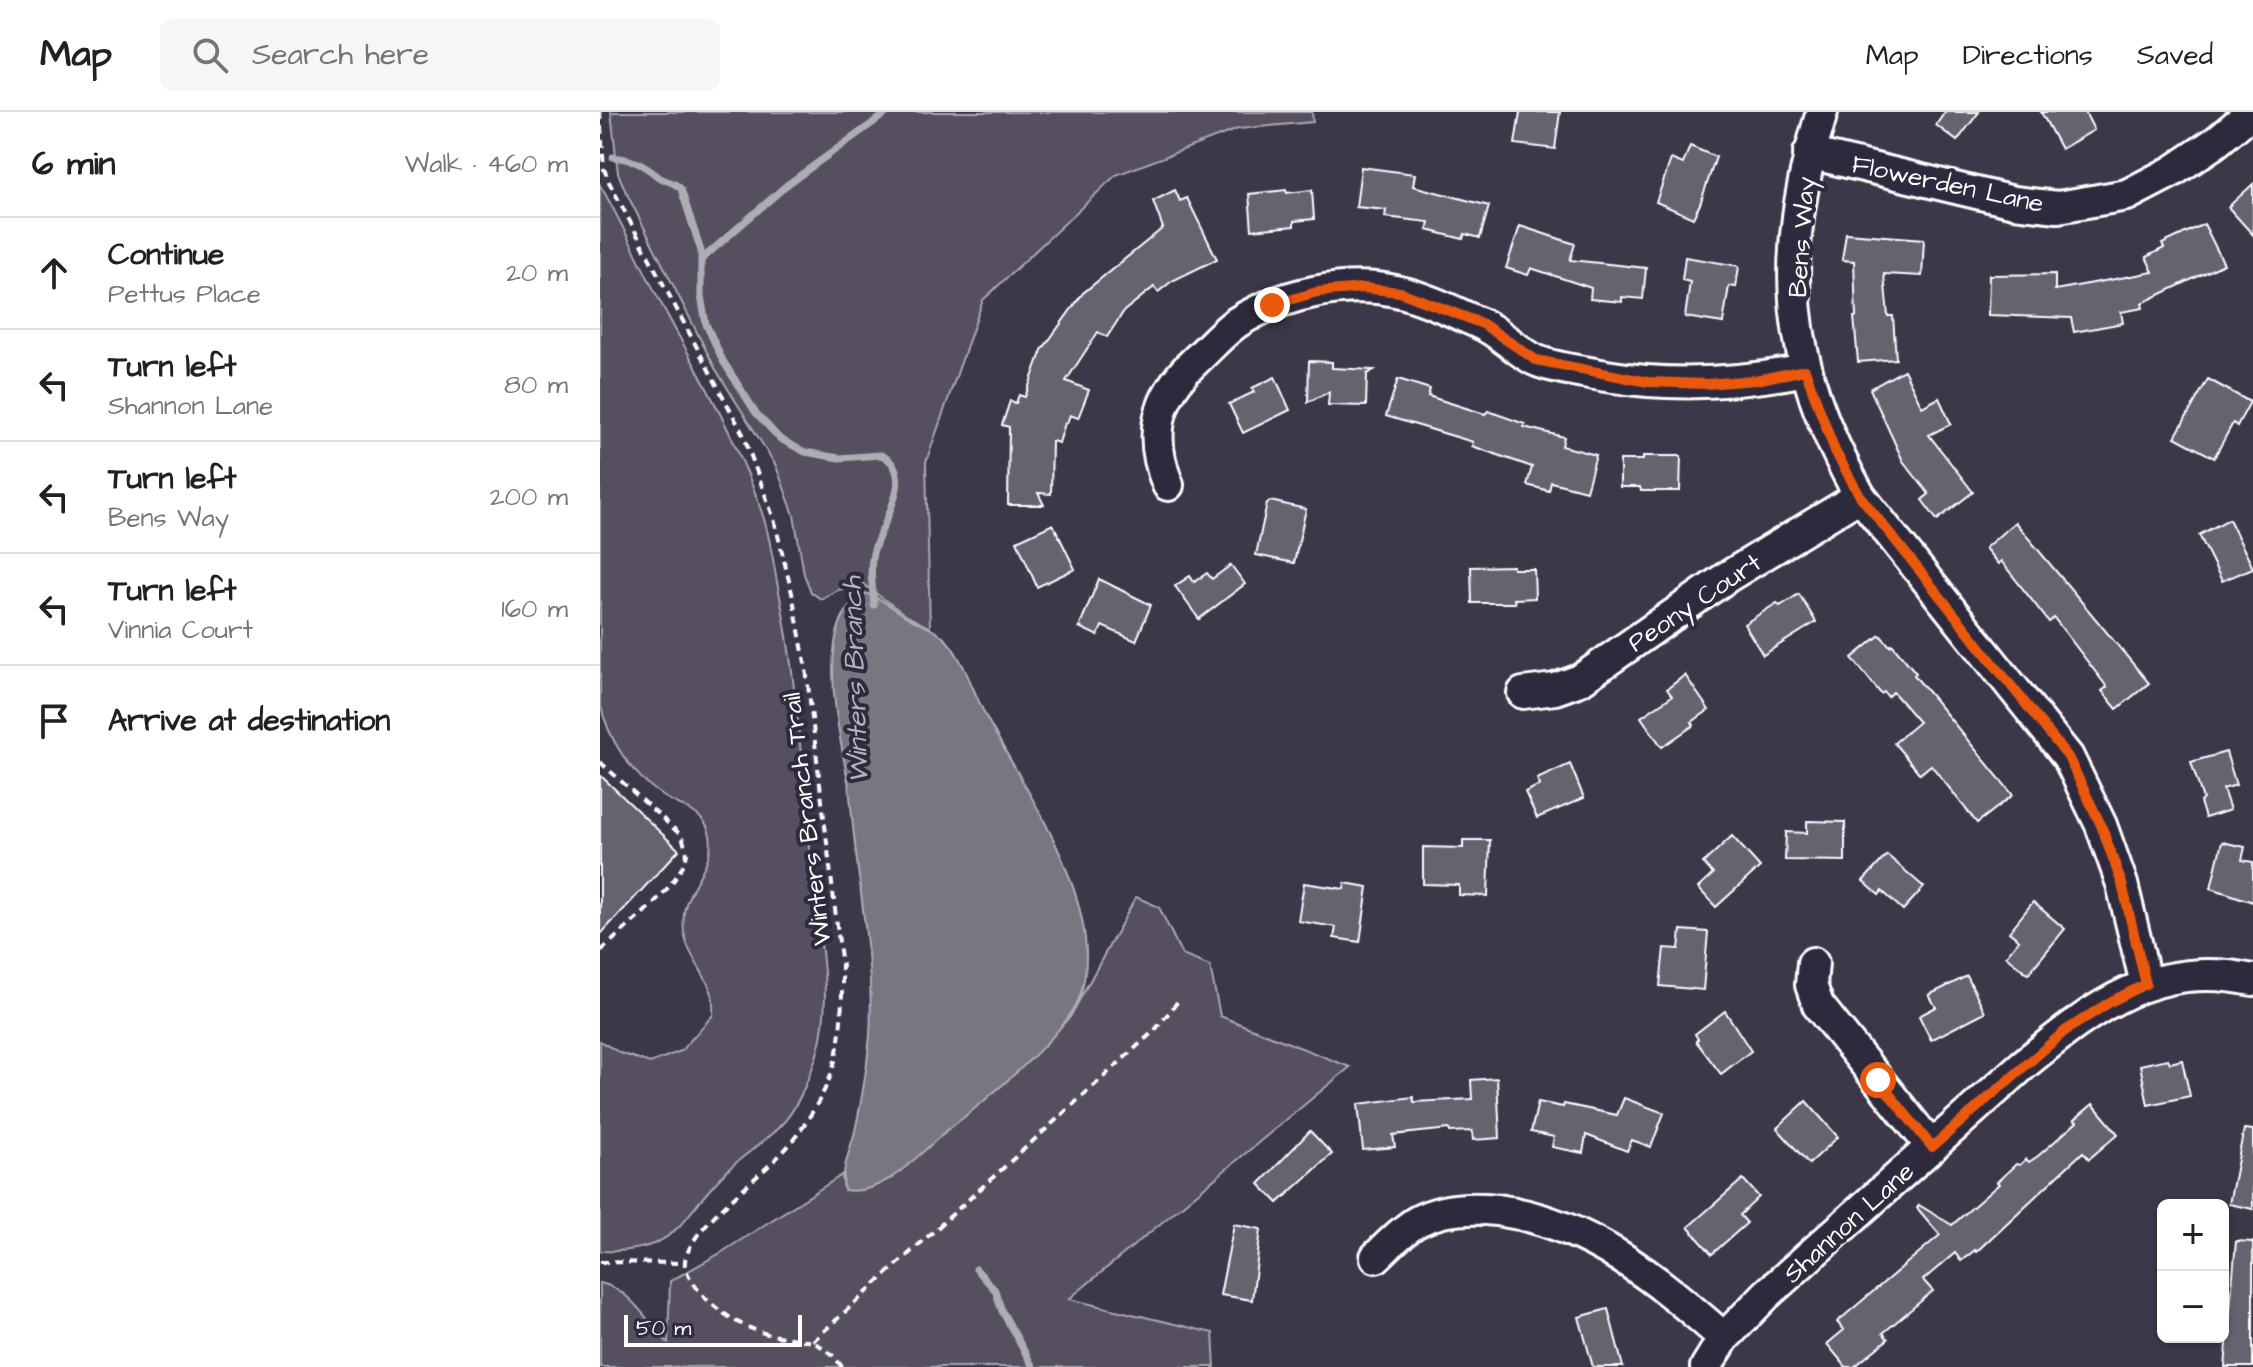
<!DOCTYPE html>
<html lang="en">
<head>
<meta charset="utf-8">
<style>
	body { margin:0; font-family:"Architects Daughter",sans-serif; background:#f6f6f6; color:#202124 }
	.controls { position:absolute; right:24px; bottom:24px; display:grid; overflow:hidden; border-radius:12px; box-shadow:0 2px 6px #0004 }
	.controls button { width:72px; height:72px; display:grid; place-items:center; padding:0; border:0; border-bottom:2px solid #e0e0e0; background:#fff; color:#202124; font:40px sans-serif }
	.scale { position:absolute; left:24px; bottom:20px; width:178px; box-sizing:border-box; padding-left:8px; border:4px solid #fff; border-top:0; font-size:22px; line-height:28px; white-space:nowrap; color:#fff; -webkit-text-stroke:6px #2f2a3d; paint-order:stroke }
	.stop { position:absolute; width:24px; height:24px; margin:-18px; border:6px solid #ea580c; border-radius:50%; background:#fff }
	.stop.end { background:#ea580c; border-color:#fff; box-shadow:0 2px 8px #0008 }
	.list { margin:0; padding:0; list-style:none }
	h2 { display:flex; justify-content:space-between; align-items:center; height:104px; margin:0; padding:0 32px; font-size:34px }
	h2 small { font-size:26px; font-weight:400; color:#757577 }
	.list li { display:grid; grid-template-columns:52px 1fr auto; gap:24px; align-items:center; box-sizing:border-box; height:112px; padding:0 32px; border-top:2px solid #e0e0e0 }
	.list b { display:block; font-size:30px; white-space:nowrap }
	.list p { margin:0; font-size:26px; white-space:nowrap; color:#757577 }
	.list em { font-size:26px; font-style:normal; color:#757577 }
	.icon { flex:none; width:44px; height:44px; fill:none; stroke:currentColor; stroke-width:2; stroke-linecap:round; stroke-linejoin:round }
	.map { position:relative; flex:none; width:1653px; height:1255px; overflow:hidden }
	header { display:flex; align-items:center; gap:48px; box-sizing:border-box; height:112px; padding:0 40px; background:#fff; border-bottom:2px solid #e0e0e0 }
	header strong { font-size:38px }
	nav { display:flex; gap:44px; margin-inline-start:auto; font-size:28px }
	.search { width:560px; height:72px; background:#f6f6f6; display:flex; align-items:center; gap:20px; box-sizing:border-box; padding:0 28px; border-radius:12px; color:#757577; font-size:30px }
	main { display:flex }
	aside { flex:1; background:#fff }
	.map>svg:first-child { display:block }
</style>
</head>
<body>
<header>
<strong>Map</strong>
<div class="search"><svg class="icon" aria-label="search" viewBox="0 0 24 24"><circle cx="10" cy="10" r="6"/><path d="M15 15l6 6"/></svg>Search here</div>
<nav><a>Map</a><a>Directions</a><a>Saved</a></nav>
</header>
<main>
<aside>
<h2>6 min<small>Walk · 460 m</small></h2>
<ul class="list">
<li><svg class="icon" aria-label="ahead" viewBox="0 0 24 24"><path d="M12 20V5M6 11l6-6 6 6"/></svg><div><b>Continue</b><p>Pettus Place</p></div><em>20 m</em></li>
<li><svg class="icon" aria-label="left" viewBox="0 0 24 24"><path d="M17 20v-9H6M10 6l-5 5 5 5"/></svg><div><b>Turn left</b><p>Shannon Lane</p></div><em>80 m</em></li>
<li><svg class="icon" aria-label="left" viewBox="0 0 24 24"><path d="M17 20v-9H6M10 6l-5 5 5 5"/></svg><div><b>Turn left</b><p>Bens Way</p></div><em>200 m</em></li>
<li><svg class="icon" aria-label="left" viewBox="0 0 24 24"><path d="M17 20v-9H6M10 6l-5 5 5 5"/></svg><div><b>Turn left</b><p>Vinnia Court</p></div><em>160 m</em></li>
<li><svg class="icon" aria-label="arrive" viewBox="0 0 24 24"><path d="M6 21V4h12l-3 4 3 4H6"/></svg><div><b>Arrive at destination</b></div></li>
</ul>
</aside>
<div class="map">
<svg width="1653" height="1255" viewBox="0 0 1653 1255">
	<rect width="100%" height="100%" fill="#3c3749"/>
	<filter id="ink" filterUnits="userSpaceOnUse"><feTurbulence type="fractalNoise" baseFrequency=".0125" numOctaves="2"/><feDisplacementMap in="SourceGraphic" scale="16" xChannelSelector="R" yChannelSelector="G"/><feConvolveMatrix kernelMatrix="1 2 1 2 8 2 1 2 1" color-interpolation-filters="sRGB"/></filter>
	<g filter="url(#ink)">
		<g fill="#555060" stroke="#aaa8b0" stroke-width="2">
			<polygon points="11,0 712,0 713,10 638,17 516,63 383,188 326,350 330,516 307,504 263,472 238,478 221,487 211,480 204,462 194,403 176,354 115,256 25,78 18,61"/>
			<path d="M 0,73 C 23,112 41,154 62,193 C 99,262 139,329 163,404 C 170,425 173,448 177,470 C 197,564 202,661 211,757 C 218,823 238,892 212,957 C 205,975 196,997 183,1011 C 167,1029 144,1042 127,1059 C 78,1106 81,1142 0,1139 L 0,929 L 20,941 L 50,951 L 81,939 L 113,903 C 113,896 114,886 111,879 C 99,848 80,838 84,801 C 87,773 122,745 107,715 C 100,699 77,693 63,684 C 31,662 8,628 0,590 Z"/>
			<path d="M 536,785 L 559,795 L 582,843 L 610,854 L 620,904 L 750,955 L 469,1187 L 613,1221 L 615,1255 L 0,1255 L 0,1171 C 31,1177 47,1210 68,1231 L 70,1169 L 119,1142 L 242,1063 L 244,1078 L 292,1066 L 470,905 Z"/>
		</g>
		<path fill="#797682" stroke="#afadb4" stroke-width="2" d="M 265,481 C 282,486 292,496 307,505 C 320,513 337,517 348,530 C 367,553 374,584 389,610 C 428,682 509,798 480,884 C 467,923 380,993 345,1020 C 318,1043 283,1085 244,1078 C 241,1057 250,1040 255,1019 C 262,988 267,955 270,923 C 274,857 261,790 254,724 C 252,708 251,691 249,675 C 241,627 210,510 265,481 Z"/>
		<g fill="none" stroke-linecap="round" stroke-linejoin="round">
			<g stroke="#afadb4" stroke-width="7">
				<path d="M 13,45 C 32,47 43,52 57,64 C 65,70 74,69 81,77 L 101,139 L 101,184 L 106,212 L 123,249 L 156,301 L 180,327 L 205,340 L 239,346 L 281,343 C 320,361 279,415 273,441 C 269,458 273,476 274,493"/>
				<polyline points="102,147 188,72 288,0"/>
				<polyline points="376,1157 395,1178 402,1199 433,1255"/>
			</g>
		</g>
		<g fill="#666270" stroke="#fff" stroke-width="2">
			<polygon points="920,0 960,0 955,37 915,32"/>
			<polygon points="1345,0 1379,0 1357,29 1336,13"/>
			<polygon points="1441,0 1485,0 1494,18 1461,37"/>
			<polygon points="1090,34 1116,45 1100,92 1093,106 1056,90 1071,47 1083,52"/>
			<polygon points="761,55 815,62 813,74 889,94 880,126 865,122 863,127 827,118 829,110 785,105 786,98 756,95"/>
			<polygon points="1653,72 1653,123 1628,95"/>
			<polygon points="575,78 580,89 587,86 617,147 572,169 558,180 554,175 524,199 507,225 498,220 466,269 489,278 478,306 470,303 467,311 465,311 459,331 452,329 451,382 438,381 444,393 408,393 409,315 402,313 410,289 416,291 419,283 425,285 442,238 483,181 563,116 553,89"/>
			<polygon points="686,78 687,81 712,78 714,107 694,109 694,114 652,118 649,82"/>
			<polygon points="1604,112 1624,152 1542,191 1543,196 1521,200 1523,211 1474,220 1471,206 1388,203 1389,163 1455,162 1455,178 1553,160 1546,145 1564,136 1562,132"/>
			<polygon points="920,114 975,132 970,148 1046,156 1043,187 1022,185 1022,190 990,187 991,176 931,156 928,163 906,156"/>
			<polygon points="1246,121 1324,127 1322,164 1284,162 1288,204 1293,204 1296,247 1258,250 1254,205 1256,205 1254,149 1242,148"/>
			<polygon points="1085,145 1139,154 1136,175 1129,174 1123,211 1085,205 1090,170 1082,168"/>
			<polygon points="709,249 732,250 732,256 774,258 767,262 766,294 728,293 729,280 708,290"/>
			<polygon points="1304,258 1322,295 1339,286 1351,312 1329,323 1373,380 1337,408 1322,388 1329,382 1303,349 1270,277"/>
			<polygon points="675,265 690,298 643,321 629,292 654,280 652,276"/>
			<polygon points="798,267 830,277 828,284 885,302 888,299 925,312 924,315 964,325 962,334 996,343 986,379 951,370 949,379 927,373 932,355 872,334 873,330 786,304"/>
			<polygon points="1608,267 1650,290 1637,314 1633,311 1614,346 1575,325"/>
			<polygon points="1043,344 1081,344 1080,379 1041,379 1040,375 1020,375 1020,348 1043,348"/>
			<polygon points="670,389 706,397 694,451 656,443 667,391"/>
			<polygon points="1629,407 1653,456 1622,469 1599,423"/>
			<polygon points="1415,410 1549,571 1517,597 1502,579 1507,575 1454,506 1449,510 1401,449 1398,452 1385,436"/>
			<polygon points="453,412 475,457 437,475 417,429"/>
			<polygon points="631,453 645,472 599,507 575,474 590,464 594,470 607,461 612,467"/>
			<polygon points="913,454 913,457 934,457 935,486 914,487 915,491 872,491 871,455"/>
			<polygon points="499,467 551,493 536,529 502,514 498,524 479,515"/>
			<polygon points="1199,482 1216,510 1163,543 1144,512 1177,491 1180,494"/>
			<polygon points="1280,523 1290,534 1292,532 1316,561 1314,563 1413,683 1377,711 1331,653 1320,662 1294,631 1319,610 1293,580 1288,585 1284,580 1281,582 1252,546"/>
			<polygon points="1085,563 1109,598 1092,610 1094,613 1062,635 1041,605 1072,584 1067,577"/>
			<polygon points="1626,640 1636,673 1623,677 1630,698 1605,706 1600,690 1603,687 1591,650"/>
			<polygon points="970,652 984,686 937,706 925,680 940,673 937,667"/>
			<polygon points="0,663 79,738 0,823"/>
			<polygon points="1207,709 1245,710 1245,749 1185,748 1186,720 1207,721"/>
			<polygon points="1132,724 1160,755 1116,795 1098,776 1113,762 1103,751"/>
			<polygon points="863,728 890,728 888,784 859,783 859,773 823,772 823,735 863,736"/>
			<polygon points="1622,730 1645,735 1642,748 1653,750 1653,790 1611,776"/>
			<polygon points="1287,743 1324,775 1303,798 1282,779 1279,783 1263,769"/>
			<polygon points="704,771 744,777 745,771 768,775 760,830 734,826 736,815 698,809"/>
			<polygon points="1433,790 1465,817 1428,862 1406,844 1419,828 1409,820"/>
			<polygon points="1081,818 1108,820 1103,878 1060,874 1064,836 1079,837"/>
			<polygon points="1367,864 1385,900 1331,928 1319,904 1336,895 1329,883"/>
			<polygon points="1125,899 1151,939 1121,962 1096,929 1098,927 1095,922"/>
			<polygon points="1568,947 1570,951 1582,948 1590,984 1548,993 1540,953"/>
			<polygon points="897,966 900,1026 873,1028 872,1019 850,1020 849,1017 793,1023 795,1035 763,1038 758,992 813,985 814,990 872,987 871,968"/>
			<polygon points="1024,986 1064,1001 1051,1035 1032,1028 1027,1039 986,1023 983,1041 952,1035 954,1025 931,1020 938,990 963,995 964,992 1017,1003"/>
			<polygon points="1206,989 1238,1025 1209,1052 1177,1016"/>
			<polygon points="1493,992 1518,1022 1489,1047 1483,1040 1376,1140 1375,1138 1361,1149 1355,1141 1323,1168 1333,1179 1283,1221 1288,1227 1254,1255 1246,1255 1227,1232 1244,1218 1237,1210 1340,1123 1317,1096 1319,1093 1352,1113 1399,1072 1397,1070 1416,1052 1420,1053 1426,1047 1429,1050 1438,1044 1477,1010 1474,1008"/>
			<polygon points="1644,1017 1653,1018 1653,1097 1629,1092"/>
			<polygon points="710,1019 732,1042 678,1091 659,1072"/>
			<polygon points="1143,1067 1159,1085 1140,1103 1147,1111 1112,1142 1088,1115"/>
			<polygon points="634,1112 661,1117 652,1188 620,1183"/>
			<polygon points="1636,1129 1653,1130 1653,1255 1625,1255"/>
			<polygon points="1008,1197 1023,1255 993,1255 979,1205"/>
		</g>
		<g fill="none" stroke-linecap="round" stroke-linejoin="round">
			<defs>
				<g id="minor">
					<path d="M 1222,0 C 1177,147 1184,249 1260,384 L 1468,645 L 1501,713 L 1522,772 L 1546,872"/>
					<polyline points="1209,41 1414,90 1458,95 1527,83 1573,59 1616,30 1652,0"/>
					<path d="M 568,373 C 548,324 556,285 596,248 C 609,236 622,221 636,211 C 681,182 747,167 800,180 C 826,186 854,200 879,211 C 899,219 915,238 935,248 C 952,256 986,260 1006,264 C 1073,275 1137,272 1205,258"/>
					<polyline points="923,581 955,577 980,568 1127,465 1260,384"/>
					<polyline points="1213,851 1211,873 1218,893 1332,1035"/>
					<path d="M 776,1145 C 790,1132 802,1118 818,1109 C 842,1096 870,1095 897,1098 C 988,1110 1057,1167 1124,1226"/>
					<path d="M 1106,1255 L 1124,1226 L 1167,1182 L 1423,953 C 1495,894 1555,847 1653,868"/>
				</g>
			</defs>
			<use href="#minor" stroke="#fff" stroke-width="36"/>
			<g stroke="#fff" stroke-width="4" stroke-dasharray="8 6" stroke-linecap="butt">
				<path d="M 0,0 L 4,57 L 9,70 L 143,322 L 174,407 L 192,481 L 206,556 L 242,855 C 242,892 243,934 228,970 C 219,991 205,1013 190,1032 C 164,1064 92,1111 85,1149 C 84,1154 87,1161 90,1166 C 105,1192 138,1215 168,1222 C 201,1230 220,1223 242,1255"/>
				<path d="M 0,650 L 82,724 L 87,742 C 79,777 25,815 0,840"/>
				<polyline points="0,1150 84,1151"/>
				<polyline points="213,1229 555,918 579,888"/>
			</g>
			<use href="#minor" stroke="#2f2a3d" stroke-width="30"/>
		</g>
	</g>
	<g fill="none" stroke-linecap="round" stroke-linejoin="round" filter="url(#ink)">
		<polyline stroke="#ea580c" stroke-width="10" points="672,193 717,180 763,176 800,180 883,212 936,248 1048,270 1106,272 1156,268 1205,258 1235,339 1260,384 1468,645 1501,713 1522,772 1546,872 1510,890 1465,919 1332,1035 1278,968"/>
	</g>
	<g text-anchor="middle" stroke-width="8" stroke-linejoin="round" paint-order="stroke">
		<g font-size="26" fill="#fff" stroke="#2f2a3d">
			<text transform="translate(1348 71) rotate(12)" y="9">Flowerden Lane</text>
			<text transform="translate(1201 125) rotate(-86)" y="9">Bens Way</text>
			<text transform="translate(1094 490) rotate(-34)" y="9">Peony Court</text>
			<text transform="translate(206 707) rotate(-97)" y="9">Winters Branch Trail</text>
			<text transform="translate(1248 1110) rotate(-42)" y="9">Shannon Lane</text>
		</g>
		<g font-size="28" font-style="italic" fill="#b5b4ba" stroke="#2f2a3d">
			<text transform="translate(254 568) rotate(-92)" y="10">Winters Branch</text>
		</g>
	</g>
</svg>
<div class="controls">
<button>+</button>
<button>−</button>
</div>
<div class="scale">50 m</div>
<div class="stop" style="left:1278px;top:968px"></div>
<div class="stop end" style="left:672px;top:193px"></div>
</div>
</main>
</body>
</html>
